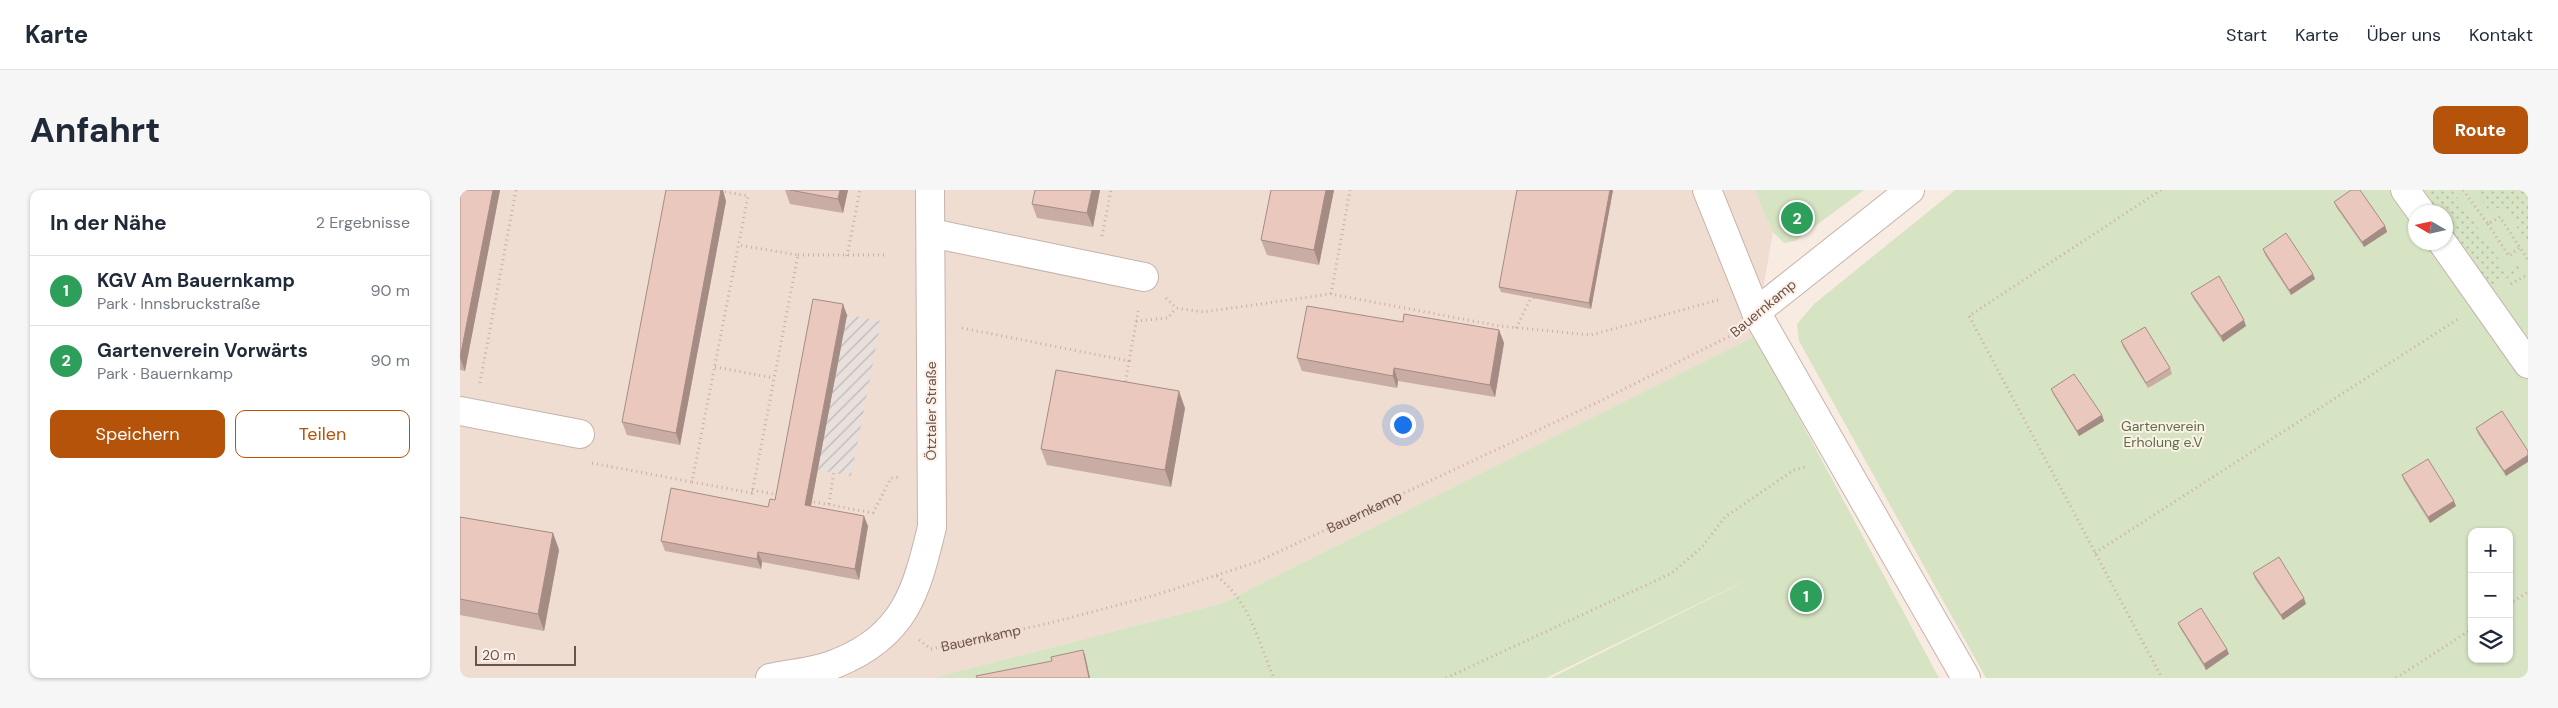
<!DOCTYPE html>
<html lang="de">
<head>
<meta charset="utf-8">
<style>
	body { margin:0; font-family:"DM Sans",sans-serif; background:#f6f6f7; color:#1f2937 }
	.controls { position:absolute; right:15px; bottom:15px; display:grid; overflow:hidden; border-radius:10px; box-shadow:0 1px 4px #0004 }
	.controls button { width:45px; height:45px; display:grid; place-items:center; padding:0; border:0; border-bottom:1px solid #e0e1e3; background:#fff; color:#1f2937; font:25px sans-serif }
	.compass { position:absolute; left:1948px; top:15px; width:45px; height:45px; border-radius:50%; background:#fff; box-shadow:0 1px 4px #0004; rotate:279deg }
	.scale { position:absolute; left:15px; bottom:12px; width:101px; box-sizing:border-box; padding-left:5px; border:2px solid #6c524c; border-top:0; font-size:14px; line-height:18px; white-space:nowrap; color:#6c524c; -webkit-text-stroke:4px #fcf0e7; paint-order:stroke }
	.you { position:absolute; left:942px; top:234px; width:18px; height:18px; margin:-12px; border:4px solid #fff; border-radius:50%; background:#1a73e8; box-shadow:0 0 0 8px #1a73e833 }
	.badge { display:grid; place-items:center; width:32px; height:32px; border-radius:50%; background:#b45309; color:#fff; font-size:16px; font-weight:700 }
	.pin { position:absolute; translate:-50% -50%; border:2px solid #fff; box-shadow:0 1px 5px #0006 }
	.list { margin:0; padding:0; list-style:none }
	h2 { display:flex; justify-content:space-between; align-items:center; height:65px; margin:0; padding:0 20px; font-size:21px }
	h2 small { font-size:16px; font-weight:400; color:#747a83 }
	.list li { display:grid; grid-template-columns:32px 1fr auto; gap:15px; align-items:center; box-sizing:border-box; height:70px; padding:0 20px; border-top:1px solid #e0e1e3 }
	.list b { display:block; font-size:19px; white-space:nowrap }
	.list p { margin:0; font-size:16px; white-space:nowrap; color:#747a83 }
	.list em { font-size:16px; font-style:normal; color:#747a83 }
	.actions { display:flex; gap:10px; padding:15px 20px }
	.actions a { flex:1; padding:11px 0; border:1px solid #b45309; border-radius:10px; text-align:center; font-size:18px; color:#b45309 }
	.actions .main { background:#b45309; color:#fff }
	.icon { flex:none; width:28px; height:28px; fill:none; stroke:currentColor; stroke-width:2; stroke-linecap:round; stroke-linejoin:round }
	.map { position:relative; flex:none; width:2068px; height:488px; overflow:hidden; border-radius:10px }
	header { display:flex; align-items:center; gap:30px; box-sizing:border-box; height:70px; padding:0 25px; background:#fff; border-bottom:1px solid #e0e1e3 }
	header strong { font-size:24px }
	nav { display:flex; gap:28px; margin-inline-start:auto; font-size:18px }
	.intro { display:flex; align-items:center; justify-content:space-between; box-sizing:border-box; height:120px; padding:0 30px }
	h1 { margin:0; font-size:35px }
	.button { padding:12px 22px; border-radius:10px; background:#b45309; color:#fff; font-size:18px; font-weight:700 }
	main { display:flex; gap:30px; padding:0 30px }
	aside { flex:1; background:#fff; border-radius:10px; box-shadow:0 1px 4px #0004 }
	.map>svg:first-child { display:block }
</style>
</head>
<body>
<header>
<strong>Karte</strong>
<nav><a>Start</a><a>Karte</a><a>Über uns</a><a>Kontakt</a></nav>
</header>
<div class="intro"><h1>Anfahrt</h1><a class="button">Route</a></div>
<main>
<aside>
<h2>In der Nähe<small>2 Ergebnisse</small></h2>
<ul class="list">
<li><span class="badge" style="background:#2e9e5b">1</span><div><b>KGV Am Bauernkamp</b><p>Park · Innsbruckstraße</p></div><em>90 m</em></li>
<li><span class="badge" style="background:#2e9e5b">2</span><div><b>Gartenverein Vorwärts</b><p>Park · Bauernkamp</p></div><em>90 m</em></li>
</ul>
<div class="actions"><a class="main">Speichern</a><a>Teilen</a></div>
</aside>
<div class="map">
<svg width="2068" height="488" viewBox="0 0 2068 488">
	<defs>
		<pattern id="industrial-furrows" width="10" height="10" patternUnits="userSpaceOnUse" patternTransform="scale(1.25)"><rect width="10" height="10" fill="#e8e0dc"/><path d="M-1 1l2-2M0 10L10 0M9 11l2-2" fill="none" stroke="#c0b8b5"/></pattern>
		<pattern id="park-dots" width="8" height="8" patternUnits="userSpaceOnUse" patternTransform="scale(1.25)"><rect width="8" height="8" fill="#d6e4c3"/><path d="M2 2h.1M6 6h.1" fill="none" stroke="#b2bba1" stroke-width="1.8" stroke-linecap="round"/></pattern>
	</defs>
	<rect width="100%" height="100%" fill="#f8ece2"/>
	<polygon fill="#efddd1" points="0,0 1294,0 1313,42 1295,146 760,414 473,488 0,488"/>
	<polygon fill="url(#industrial-furrows)" points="357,119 421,131 391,286 328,274"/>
	<g fill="#d6e4c3" fill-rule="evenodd">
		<polygon points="1294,0 1404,0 1335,51 1324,53 1313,42"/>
		<path d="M 1495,0 L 2068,0 L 2068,488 L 1526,488 L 1339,151 L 1337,134 L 1354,114 ZM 1956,22 L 1986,22 L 1986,52 L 1956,52 ZM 2012,342 L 2049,342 L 2049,469 L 2012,469 Z"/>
		<polygon points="1295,146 1479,488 1091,488 1305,381 1086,488 473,488 760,414"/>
	</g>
	<g fill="url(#park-dots)">
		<polygon points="1961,0 1992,0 2046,80 2056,74 2061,80 2033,97 2023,94 1986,42 1986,22 1972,22"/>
		<polygon points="2014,0 2068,0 2068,54 2046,20 2037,18 2033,22 2028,19"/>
	</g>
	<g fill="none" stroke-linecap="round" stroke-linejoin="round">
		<defs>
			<g id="minor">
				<polyline points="1247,0 1296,122 1506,488"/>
				<polyline points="1945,0 1961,22"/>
				<polyline points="471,43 684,87"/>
				<polyline points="1982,52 2068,174"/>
				<polyline points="1296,122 1450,0"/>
				<polyline points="0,221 120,244"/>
				<path d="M 310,488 C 332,483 357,482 377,473 C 445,445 456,403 472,337 L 470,0"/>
			</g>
		</defs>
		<use href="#minor" stroke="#c7b3ab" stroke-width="30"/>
		<g stroke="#ceaba1" stroke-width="3" stroke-dasharray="1 4" stroke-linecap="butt">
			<polyline points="255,0 288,6 232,292 292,303 338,65 278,55"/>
			<polyline points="1701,0 1509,126 1702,488"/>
			<polyline points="2003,0 2028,34 2040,27 2068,70"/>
			<polyline points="2028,34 2049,66 2059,58"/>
			<polyline points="642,46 651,0"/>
			<polyline points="338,65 424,65"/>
			<polyline points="387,66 400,0"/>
			<polyline points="2051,94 2068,84"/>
			<polyline points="871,104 890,0"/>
			<polyline points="706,108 716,118 743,122 871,104 1039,136 1131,145 1258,110"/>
			<polyline points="676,131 708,128 716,118"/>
			<polyline points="502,138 669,171 665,196"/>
			<polyline points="1056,138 1070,110 1076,106"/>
			<polyline points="669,171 679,117"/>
			<polyline points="255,177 314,188"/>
			<polyline points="20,193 56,0"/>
			<polyline points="132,273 232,292"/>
			<polyline points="292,300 319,305"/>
			<polyline points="349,311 413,323 431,288 440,287"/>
			<polyline points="369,314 374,281"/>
			<polyline points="1635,363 1998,129"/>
			<path d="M 757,386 C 791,414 797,449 814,488"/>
			<polyline points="2049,414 2068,402"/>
			<path id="s1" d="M 459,450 L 471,459 L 590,433 L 696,405 L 797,372 L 1138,212 L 1272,145"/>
			<polyline points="986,488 1212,383 1242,357 1265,327 1334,280 1348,276"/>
			<polyline points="1936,488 2012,439"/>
		</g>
		<use href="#minor" stroke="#fff" stroke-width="28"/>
	</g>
	<g fill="#c9aca3">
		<polygon points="0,0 40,0 5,181 0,180"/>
		<polygon points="325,0 388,0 383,23 330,14"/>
		<polygon points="640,0 633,37 577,28 572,14"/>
		<polygon points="874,0 859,75 807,65 801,50"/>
		<polygon points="1153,0 1131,119 1041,102 1039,97"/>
		<polygon points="266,11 220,255 167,245 162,232"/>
		<polygon points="1874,12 1925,36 1927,42 1904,57 1876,17"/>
		<polygon points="1803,59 1855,89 1831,105 1805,65"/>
		<polygon points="1731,103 1786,136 1763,152 1733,108"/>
		<polygon points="387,125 351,316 408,336 399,390 302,372 301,379 205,361 201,351 308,317 315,310"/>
		<polygon points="943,132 1039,140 1044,153 1035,207 938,191 937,198 842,181 837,168"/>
		<polygon points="1661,151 1710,178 1712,184 1688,198 1663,157"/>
		<polygon points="1591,199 1642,225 1644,231 1619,246 1593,204"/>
		<polygon points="725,218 711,297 587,275 581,259"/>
		<polygon points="2016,238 2068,261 2046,286 2018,244"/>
		<polygon points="1942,285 1996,316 1970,333 1944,291"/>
		<polygon points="0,327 93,343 99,360 84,441 0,425"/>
		<polygon points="1793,383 1846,414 1823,430 1795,389"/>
		<polygon points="1718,433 1769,464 1746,480 1720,438"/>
	</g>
	<g fill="#a48c84">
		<polygon points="33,0 40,0 5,181 0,168"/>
		<polygon points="261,0 263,0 266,11 220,255 216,243"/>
		<polygon points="380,0 388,0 383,23 378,9"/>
		<polygon points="632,0 640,0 633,37 627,23"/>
		<polygon points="866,0 874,0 859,75 854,60"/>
		<polygon points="1150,0 1153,0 1131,119 1129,113"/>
		<polygon points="1925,36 1927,42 1904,57 1902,52"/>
		<polygon points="1853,84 1855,89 1831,105 1829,100"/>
		<polygon points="383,114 387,125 349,326 345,315"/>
		<polygon points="1784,130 1786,136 1763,152 1761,146"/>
		<polygon points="1039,140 1044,153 1035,207 1030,195"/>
		<polygon points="934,178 938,191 937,198 933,186"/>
		<polygon points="719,201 725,218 711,297 705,280"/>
		<polygon points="1642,225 1644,231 1619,246 1617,241"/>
		<polygon points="2068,265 2068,272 2046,286 2044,281"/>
		<polygon points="1994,311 1996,316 1970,333 1968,327"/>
		<polygon points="404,326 408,336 399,390 395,379"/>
		<polygon points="93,343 99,360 84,441 78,424"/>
		<polygon points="298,362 302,372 301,379 297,369"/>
		<polygon points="1844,408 1846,414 1823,430 1821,425"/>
		<polygon points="1767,459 1769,464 1746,480 1744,474"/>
		<polygon points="623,460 625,465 630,488 629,488"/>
	</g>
	<g fill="#eac8bd" stroke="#a48c84">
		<polygon points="0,0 33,0 0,168"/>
		<polygon points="206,0 261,0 216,243 162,232"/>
		<polygon points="330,0 380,0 378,9"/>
		<polygon points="575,0 632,0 627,23 572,14"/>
		<polygon points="811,0 866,0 854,60 801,50"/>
		<polygon points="1057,0 1150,0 1129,113 1039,97"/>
		<polygon points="1891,0 1900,0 1925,36 1902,52 1874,12"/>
		<polygon points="1826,43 1853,84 1829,100 1803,59"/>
		<polygon points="1759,86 1784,130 1761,146 1731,103"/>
		<polygon points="353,109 383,114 345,315 404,326 395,379 298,362 297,369 201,351 211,298 308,317 310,309 315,310"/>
		<polygon points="847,116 943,132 944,124 1039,140 1030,195 934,178 933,186 837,168"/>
		<polygon points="1685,137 1710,178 1686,193 1661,151"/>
		<polygon points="596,180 719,201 705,280 581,259"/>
		<polygon points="1614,184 1642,225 1617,241 1591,199"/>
		<polygon points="2042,221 2068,261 2068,265 2044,281 2016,238"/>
		<polygon points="1968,269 1994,311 1968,327 1942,285"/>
		<polygon points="0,327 93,343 78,424 0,409"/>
		<polygon points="1819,367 1844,408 1821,425 1793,383"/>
		<polygon points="1741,418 1767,459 1744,474 1718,433"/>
		<polygon points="623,460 629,488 517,488 516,486 592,471 591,467"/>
	</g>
	<g text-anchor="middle" stroke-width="4" stroke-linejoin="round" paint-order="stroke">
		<g font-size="14" fill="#6c524c" stroke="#fcf0e7">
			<text transform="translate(1303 118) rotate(-40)" y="5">Bauernkamp</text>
			<text transform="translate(471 221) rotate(-90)" y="5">Ötztaler Straße</text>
			<text dy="5" stroke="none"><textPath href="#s1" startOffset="471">Bauernkamp</textPath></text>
			<text dy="5" stroke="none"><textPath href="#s1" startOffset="66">Bauernkamp</textPath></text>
		</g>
		<g font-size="14" fill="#5a7146" stroke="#fcf0e7">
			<text x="1703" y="241">Gartenverein<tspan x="1703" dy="16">Erholung e.V</tspan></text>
		</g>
	</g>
</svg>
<div class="controls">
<button>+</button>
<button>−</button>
<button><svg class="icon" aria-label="layers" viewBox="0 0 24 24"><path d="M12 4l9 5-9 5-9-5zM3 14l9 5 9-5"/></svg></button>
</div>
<svg class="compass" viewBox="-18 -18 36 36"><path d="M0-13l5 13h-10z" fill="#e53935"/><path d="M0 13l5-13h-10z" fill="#747a83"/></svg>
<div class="scale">20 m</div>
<div class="you"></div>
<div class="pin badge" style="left:1346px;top:406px;background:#2e9e5b">1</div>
<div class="pin badge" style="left:1337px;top:28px;background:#2e9e5b">2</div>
</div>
</main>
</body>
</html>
